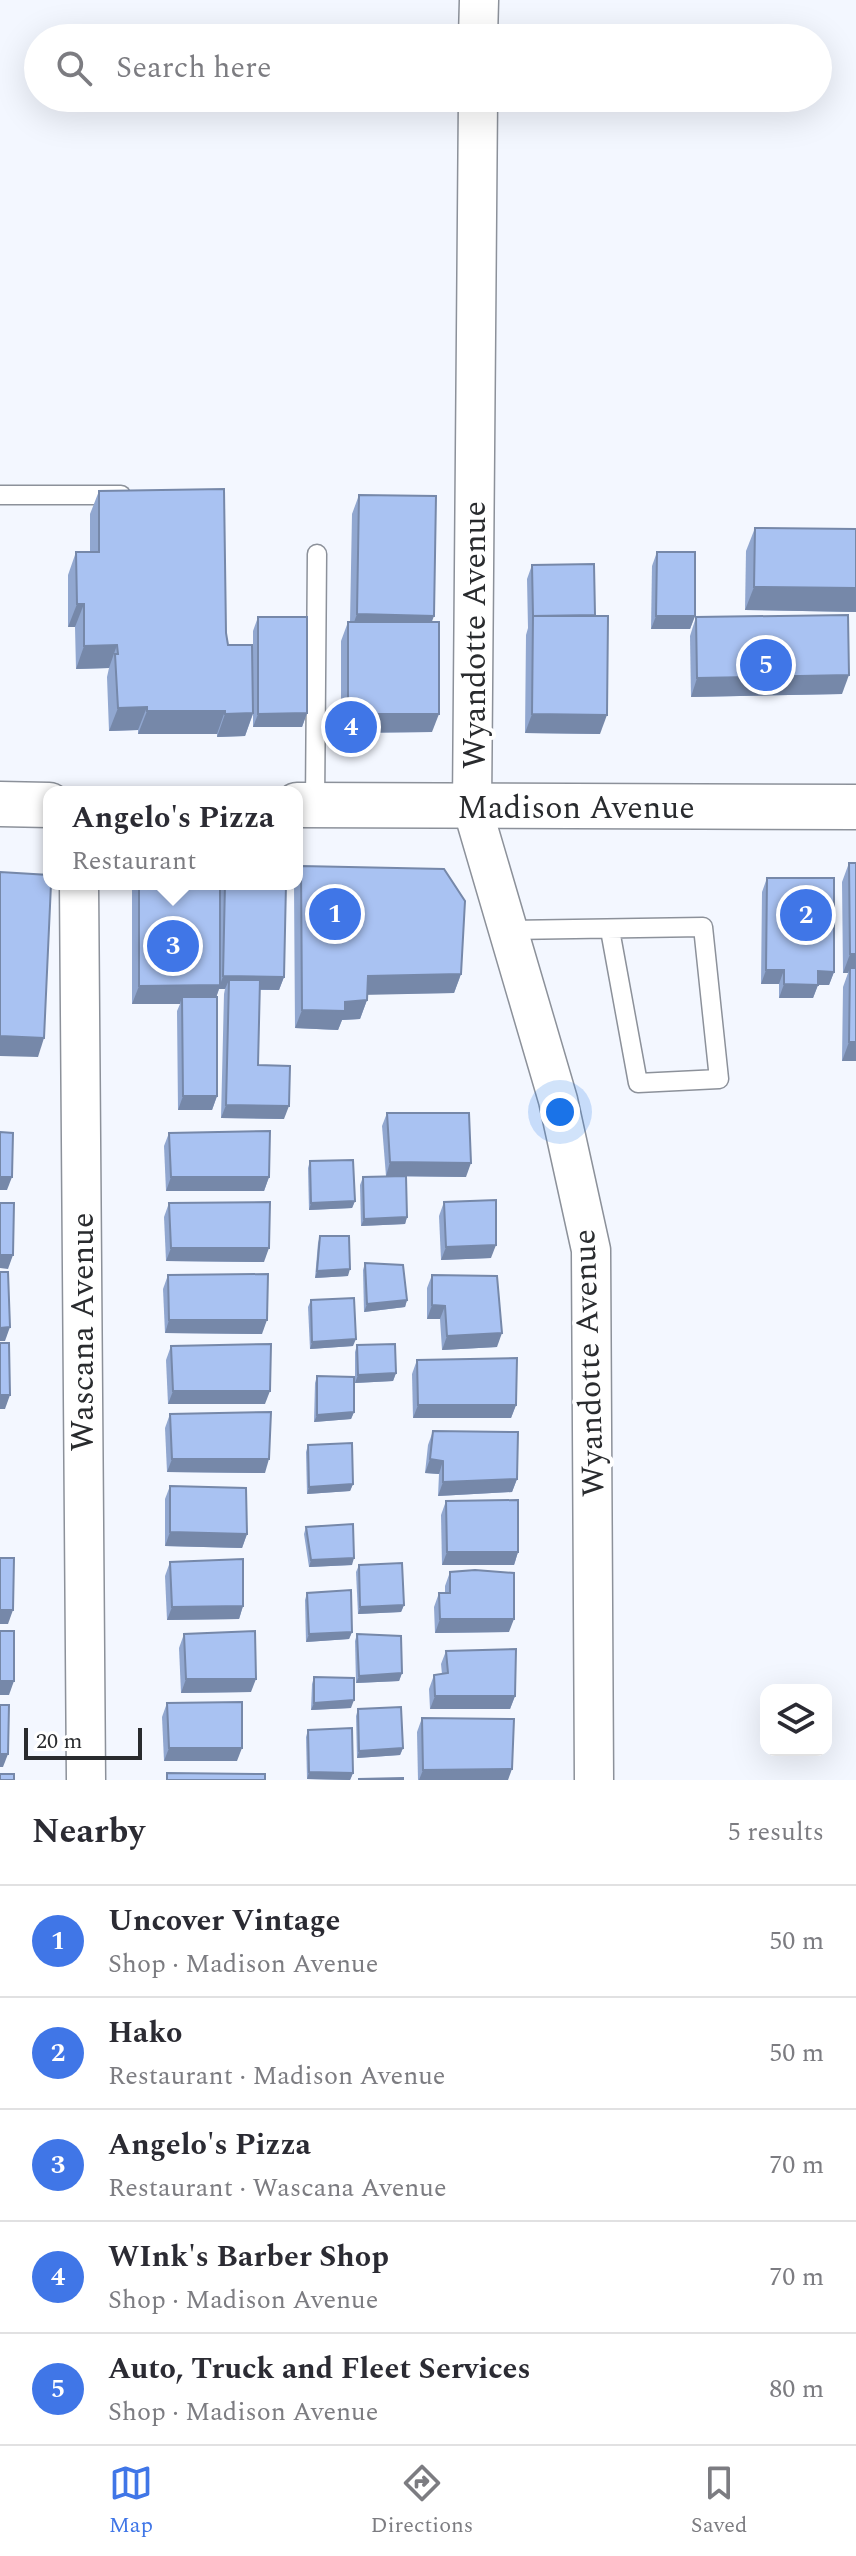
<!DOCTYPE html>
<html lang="en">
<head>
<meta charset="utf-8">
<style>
	body { margin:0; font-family:Spectral,serif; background:#f7f7f7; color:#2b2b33 }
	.controls { position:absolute; right:24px; bottom:24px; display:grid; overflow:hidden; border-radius:16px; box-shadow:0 8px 32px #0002 }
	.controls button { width:72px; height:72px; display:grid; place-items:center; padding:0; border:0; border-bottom:2px solid #e1e1e2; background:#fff; color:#2b2b33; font:40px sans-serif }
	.scale { position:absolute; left:24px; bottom:20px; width:118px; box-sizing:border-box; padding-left:8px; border:4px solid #292b2e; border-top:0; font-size:22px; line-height:28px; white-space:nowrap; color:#292b2e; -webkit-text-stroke:6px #fff; paint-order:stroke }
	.you { position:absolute; left:560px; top:1112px; width:28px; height:28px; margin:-20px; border:6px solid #fff; border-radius:50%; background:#1a73e8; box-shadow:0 0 0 12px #1a73e833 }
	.badge { display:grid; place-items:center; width:52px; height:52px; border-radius:50%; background:#4076e7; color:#fff; font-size:26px; font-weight:700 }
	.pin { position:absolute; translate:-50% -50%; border:4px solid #fff; box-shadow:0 2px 8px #0006 }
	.popup { position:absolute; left:43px; top:786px; width:260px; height:104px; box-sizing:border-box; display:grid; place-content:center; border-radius:16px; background:#fff; filter:drop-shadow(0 2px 6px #0005); font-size:26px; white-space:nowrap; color:#7c7c81 }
	.popup b { font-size:30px; color:#2b2b33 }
	.popup::after { content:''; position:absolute; left:50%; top:100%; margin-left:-16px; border:16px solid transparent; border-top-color:#fff }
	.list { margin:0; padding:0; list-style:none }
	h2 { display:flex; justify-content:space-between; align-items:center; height:104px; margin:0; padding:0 32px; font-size:34px }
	h2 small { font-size:26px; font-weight:400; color:#7c7c81 }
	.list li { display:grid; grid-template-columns:52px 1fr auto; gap:24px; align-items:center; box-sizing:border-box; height:112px; padding:0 32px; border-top:2px solid #e1e1e2 }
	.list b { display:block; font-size:30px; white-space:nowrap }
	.list p { margin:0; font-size:26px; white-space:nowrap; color:#7c7c81 }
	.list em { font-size:26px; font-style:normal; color:#7c7c81 }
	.icon { flex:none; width:44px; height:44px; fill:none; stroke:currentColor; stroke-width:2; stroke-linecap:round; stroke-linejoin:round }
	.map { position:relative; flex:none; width:856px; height:1780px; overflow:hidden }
	.search { position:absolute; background:#fff; box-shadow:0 8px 32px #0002; left:24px; right:24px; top:24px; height:88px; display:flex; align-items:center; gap:20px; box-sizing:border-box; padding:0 28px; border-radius:44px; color:#7c7c81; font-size:30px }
	.sheet { height:664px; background:#fff }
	nav { display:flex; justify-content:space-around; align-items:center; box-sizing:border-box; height:112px; border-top:2px solid #e1e1e2; background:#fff; font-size:22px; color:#7c7c81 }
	nav a { display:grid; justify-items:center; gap:4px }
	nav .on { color:#4076e7 }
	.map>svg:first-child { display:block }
</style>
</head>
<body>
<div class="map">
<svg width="856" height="1780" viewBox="0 0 856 1780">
	<rect width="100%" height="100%" fill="#f3f7ff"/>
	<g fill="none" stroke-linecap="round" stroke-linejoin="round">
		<defs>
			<g id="lane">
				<polyline points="0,495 121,495"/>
				<polyline points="315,805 317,554"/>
				<polyline points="510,930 703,927 719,1079 638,1083 610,930"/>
			</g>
			<g id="street">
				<polyline points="478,38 479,0"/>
				<polyline points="478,98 472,807 558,1100 591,1250 594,1780"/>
				<polyline points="79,884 86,1780"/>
			</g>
			<g id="secondary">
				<polyline points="0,804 49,805"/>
				<polyline points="297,805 856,807"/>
			</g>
		</defs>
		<use href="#lane" stroke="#8c919a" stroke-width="21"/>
		<use href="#street" stroke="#8c919a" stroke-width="41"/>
		<use href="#secondary" stroke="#8c919a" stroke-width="47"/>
		<use href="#lane" stroke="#fff" stroke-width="18"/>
		<use href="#street" stroke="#fff" stroke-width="38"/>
		<use href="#secondary" stroke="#fff" stroke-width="44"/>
	</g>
	<g fill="#91a7d0">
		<polygon points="99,491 226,633 228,645 253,702 253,631 258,617 307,713 302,727 253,727 253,714 245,736 217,737 217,734 138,734 138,730 109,731 107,677 109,668 76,669 75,627 68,627 68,575 76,552 90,552 90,514"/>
		<polygon points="359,495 432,622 432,732 341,733 341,641 348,622 350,622 352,514"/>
		<polygon points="755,528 856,529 856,612 745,610 746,551"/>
		<polygon points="657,552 695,616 690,629 651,629 652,566"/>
		<polygon points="532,565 595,615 600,734 525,733 526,635 528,628 527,579"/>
		<polygon points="696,617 842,694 691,697 690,636"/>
		<polygon points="849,863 856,1061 842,1061 843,987 848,973 843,973 842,882"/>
		<polygon points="301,866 461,974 454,993 367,994 367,1000 360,1019 342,1020 338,1030 295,1028 294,885 297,884 297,876"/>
		<polygon points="767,878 834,972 829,985 818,985 813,998 779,998 779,984 761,984 762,892"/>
		<polygon points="134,884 286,884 284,977 279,990 260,990 258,1065 284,1119 221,1118 224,994 225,989 219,989 216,997 217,1096 212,1110 178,1110 177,1011 180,1004 132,1004 132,888"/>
		<polygon points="387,1113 466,1177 386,1176 382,1126"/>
		<polygon points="169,1133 269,1177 264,1191 166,1191 164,1146"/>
		<polygon points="310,1161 355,1201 352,1208 309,1210 308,1168"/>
		<polygon points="363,1177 407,1217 405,1224 361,1226 360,1185"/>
		<polygon points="444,1202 491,1258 441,1260 439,1216"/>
		<polygon points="169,1203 264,1262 166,1261 164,1217"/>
		<polygon points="320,1236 348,1276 315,1278 318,1243"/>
		<polygon points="365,1263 407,1300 405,1307 364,1312 363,1270"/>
		<polygon points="168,1275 262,1334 165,1333 163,1289"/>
		<polygon points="432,1275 497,1347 442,1350 440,1319 427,1319 427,1288"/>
		<polygon points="311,1300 353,1346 310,1349 308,1307"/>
		<polygon points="357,1345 396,1373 393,1381 355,1383 355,1352"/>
		<polygon points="171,1346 265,1404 168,1404 166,1360"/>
		<polygon points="417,1360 516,1405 511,1418 413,1418 412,1374"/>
		<polygon points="317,1376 354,1412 351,1419 314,1422 315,1383"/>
		<polygon points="170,1414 265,1473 167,1472 165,1428"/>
		<polygon points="433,1431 517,1479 512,1492 438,1496 439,1474 425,1473 428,1445"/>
		<polygon points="308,1445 353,1484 350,1491 307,1494 306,1452"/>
		<polygon points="170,1486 247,1534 242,1548 165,1546 165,1499"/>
		<polygon points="446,1501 518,1552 514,1565 442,1565 441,1515"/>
		<polygon points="306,1527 352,1565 309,1567 304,1534"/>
		<polygon points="170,1562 243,1606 239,1619 167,1620 165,1576"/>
		<polygon points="359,1565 404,1605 401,1612 358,1614 356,1572"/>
		<polygon points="450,1572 509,1632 435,1633 434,1607 439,1593 445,1593 445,1586"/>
		<polygon points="307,1593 352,1632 349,1639 306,1642 305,1600"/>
		<polygon points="184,1634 251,1692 181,1693 179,1648"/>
		<polygon points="357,1634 402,1673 399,1681 356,1683 355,1641"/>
		<polygon points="446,1651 515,1696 510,1709 430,1709 429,1689 434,1675 442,1674 441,1664"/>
		<polygon points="314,1677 351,1708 311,1710 312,1684"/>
		<polygon points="167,1703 237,1761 164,1761 162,1717"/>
		<polygon points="358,1709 403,1748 400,1755 357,1758 356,1716"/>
		<polygon points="422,1718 508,1780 418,1780 417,1732"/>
		<polygon points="308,1730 353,1773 350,1780 307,1779 306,1737"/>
	</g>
	<g fill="#7688a9">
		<polygon points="754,587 856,588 856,612 745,610"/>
		<polygon points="77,604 84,604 75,627 68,627"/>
		<polygon points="357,614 434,616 427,635 350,633"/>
		<polygon points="656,616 695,616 690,629 651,629"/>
		<polygon points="117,645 109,668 76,669 84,646"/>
		<polygon points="849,675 842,694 691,697 697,678"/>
		<polygon points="147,707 138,730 109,731 118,708"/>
		<polygon points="147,711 225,711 217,734 138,734"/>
		<polygon points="253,713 245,736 217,737 225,714"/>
		<polygon points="307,713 302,727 253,727 258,714"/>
		<polygon points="348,714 439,714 432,732 341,733"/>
		<polygon points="532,714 607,715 600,734 525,733"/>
		<polygon points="850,954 856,954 856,973 850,968 848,973 843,973"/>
		<polygon points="766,970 784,970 779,984 761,984"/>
		<polygon points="818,971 834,972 829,985 813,985"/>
		<polygon points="461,974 454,993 361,995 368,976"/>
		<polygon points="223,976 284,977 279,990 228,989 229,980 225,989 219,989 214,1004 182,997 180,1004 132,1004 139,986 220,985"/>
		<polygon points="784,984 818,985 813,998 779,998"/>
		<polygon points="367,1000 360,1019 342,1020 338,1030 295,1028 302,1010 345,1002"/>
		<polygon points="0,1036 44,1038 38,1057 0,1056"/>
		<polygon points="849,1042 856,1042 856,1061 842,1061"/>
		<polygon points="183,1096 217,1096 212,1110 178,1110"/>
		<polygon points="226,1105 289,1106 284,1119 221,1118"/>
		<polygon points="390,1162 471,1163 466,1177 386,1176"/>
		<polygon points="0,1177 12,1177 7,1190 0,1190"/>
		<polygon points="171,1177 269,1177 264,1191 166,1191"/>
		<polygon points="355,1201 352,1208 309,1210 311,1203"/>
		<polygon points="407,1217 405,1224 361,1226 364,1219"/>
		<polygon points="496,1245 491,1258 441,1260 446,1247"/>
		<polygon points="171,1248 269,1248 264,1262 166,1261"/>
		<polygon points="0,1255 13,1255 8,1269 0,1268"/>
		<polygon points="350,1269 348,1276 315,1278 317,1271"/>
		<polygon points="407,1300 405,1307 364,1312 367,1304"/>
		<polygon points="432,1305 445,1306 440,1319 427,1319"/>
		<polygon points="169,1320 267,1320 262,1334 165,1333"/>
		<polygon points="10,1327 5,1341 0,1341 0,1328"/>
		<polygon points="502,1333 497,1347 442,1350 447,1336"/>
		<polygon points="356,1339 353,1346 310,1349 312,1342"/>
		<polygon points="396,1373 393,1381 355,1383 358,1375"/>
		<polygon points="173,1391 270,1391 265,1404 168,1404"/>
		<polygon points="0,1395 10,1395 5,1409 0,1409"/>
		<polygon points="418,1405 516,1405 511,1418 413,1418"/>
		<polygon points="354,1412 351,1419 314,1422 317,1415"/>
		<polygon points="172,1459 269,1459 265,1473 167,1472"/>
		<polygon points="430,1459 443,1461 439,1474 425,1473"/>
		<polygon points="517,1479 512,1492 438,1496 443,1482"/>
		<polygon points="353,1484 350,1491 307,1494 309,1487"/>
		<polygon points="170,1532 247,1534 242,1548 165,1546"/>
		<polygon points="447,1552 518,1552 514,1565 442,1565"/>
		<polygon points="354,1558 352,1565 309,1567 311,1560"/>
		<polygon points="404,1605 401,1612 358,1614 360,1607"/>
		<polygon points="243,1606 239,1619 167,1620 172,1607"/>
		<polygon points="0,1610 13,1610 8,1624 0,1624"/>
		<polygon points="440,1619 514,1619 509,1632 435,1633"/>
		<polygon points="352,1632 349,1639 306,1642 309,1634"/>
		<polygon points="402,1673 399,1681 356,1683 359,1676"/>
		<polygon points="186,1679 256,1679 251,1692 181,1693"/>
		<polygon points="0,1681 14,1681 9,1695 0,1695"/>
		<polygon points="435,1696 515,1696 510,1709 430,1709"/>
		<polygon points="354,1700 351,1708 311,1710 314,1703"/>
		<polygon points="169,1748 242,1748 237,1761 164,1761"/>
		<polygon points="403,1748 400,1755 357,1758 359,1751"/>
		<polygon points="0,1754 8,1754 3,1767 0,1767"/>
		<polygon points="512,1769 508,1780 419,1780 423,1770"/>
		<polygon points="309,1772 353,1773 350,1780 307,1779"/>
	</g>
	<g fill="#a9c2f2" stroke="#7688a9" stroke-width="2">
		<polygon points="224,489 226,633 228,645 252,645 253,713 225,714 225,711 147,711 147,707 118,708 115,654 118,654 117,645 84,646 84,604 77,604 76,552 99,552 99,491"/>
		<polygon points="359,495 436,496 434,616 357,614"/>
		<polygon points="755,528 856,529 856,588 754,587"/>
		<polygon points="657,552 695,552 695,616 656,616"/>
		<polygon points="594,564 595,615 533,616 532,565"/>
		<polygon points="848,615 849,675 697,678 696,617"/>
		<polygon points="533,616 608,616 607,715 532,714"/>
		<polygon points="258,617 307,617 307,713 258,714"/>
		<rect x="348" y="622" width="91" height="92"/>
		<polygon points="849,863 856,863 856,954 850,954"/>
		<polygon points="301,866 444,869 465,901 461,974 368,976 367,1000 345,1002 345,1011 302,1010"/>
		<polygon points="0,872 49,875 49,884 51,884 44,1038 0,1036"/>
		<polygon points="767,878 834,878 834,972 818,971 818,985 784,984 784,970 766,970"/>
		<polygon points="139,884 220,884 220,985 139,986"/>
		<polygon points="225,884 286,884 284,977 223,976"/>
		<polygon points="850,968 856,968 856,1042 849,1042"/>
		<polygon points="229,980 260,980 258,1065 290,1066 289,1106 226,1105"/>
		<polygon points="182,997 217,997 217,1096 183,1096"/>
		<polygon points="387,1113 469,1113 471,1163 390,1162"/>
		<polygon points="270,1131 269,1177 171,1177 169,1133"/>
		<polygon points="0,1132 13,1133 12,1177 0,1177"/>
		<polygon points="353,1160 355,1201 311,1203 310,1161"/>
		<polygon points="406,1176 407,1217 364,1219 363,1177"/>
		<polygon points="496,1200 496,1245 446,1247 444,1202"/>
		<polygon points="270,1202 269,1248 171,1248 169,1203"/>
		<polygon points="0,1203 14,1203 13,1255 0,1255"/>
		<polygon points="320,1236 349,1236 350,1269 317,1271"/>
		<polygon points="365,1263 403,1265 407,1300 367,1304"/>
		<polygon points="0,1272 8,1272 10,1327 0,1328"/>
		<polygon points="268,1274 267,1320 169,1320 168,1275"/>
		<polygon points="432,1275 497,1276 502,1333 447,1336 445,1306 432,1305"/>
		<polygon points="354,1298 356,1339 312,1342 311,1300"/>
		<polygon points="0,1343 9,1343 10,1395 0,1395"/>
		<polygon points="271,1344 270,1391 173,1391 171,1346"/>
		<polygon points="395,1344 396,1373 358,1375 357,1345"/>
		<polygon points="517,1358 516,1405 418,1405 417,1360"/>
		<polygon points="317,1376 354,1377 354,1412 317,1415"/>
		<polygon points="271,1412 269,1459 172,1459 170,1414"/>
		<polygon points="433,1431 518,1432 517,1479 443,1482 443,1461 430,1459"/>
		<polygon points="352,1443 353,1484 309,1487 308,1445"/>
		<polygon points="170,1486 246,1488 247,1534 170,1532"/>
		<polygon points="518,1500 518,1552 447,1552 446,1501"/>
		<polygon points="353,1524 354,1558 311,1560 306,1527"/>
		<polygon points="0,1558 14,1558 13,1610 0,1610"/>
		<polygon points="243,1559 243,1606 172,1607 170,1562"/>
		<polygon points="402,1563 404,1605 360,1607 359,1565"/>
		<polygon points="475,1570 514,1573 514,1619 440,1619 439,1593 450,1593 450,1572"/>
		<polygon points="351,1590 352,1632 309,1634 307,1593"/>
		<rect x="0" y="1631" width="14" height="50"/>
		<polygon points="255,1631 256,1679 186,1679 184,1634"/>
		<polygon points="357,1634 401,1636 402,1673 359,1676"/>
		<polygon points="516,1649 515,1696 435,1696 434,1675 448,1673 446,1651"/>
		<polygon points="314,1677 354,1678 354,1700 314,1703"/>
		<polygon points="242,1702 242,1748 169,1748 167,1703"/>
		<polygon points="0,1705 9,1705 8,1754 0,1754"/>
		<polygon points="401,1707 403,1748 359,1751 358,1709"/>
		<polygon points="422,1718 514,1719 512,1769 423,1770"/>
		<polygon points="352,1728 353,1773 309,1772 308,1730"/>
		<polygon points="167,1773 265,1774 265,1780 167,1780"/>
		<rect x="0" y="1774" width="14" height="6"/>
		<polygon points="403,1778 403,1780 359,1780 359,1779"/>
	</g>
	<g text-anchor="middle" stroke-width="8" stroke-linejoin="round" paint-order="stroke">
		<g font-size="32" fill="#292b2e" stroke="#fff">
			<text transform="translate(474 635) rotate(-90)" y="11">Wyandotte Avenue</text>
			<text x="576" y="818">Madison Avenue</text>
			<text transform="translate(82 1332) rotate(-90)" y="11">Wascana Avenue</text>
			<text transform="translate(588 1363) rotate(-92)" y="11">Wyandotte Avenue</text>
		</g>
	</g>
</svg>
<div class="controls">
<button><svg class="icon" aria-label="layers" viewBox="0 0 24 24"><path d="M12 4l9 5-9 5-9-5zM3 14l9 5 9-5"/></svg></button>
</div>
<div class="scale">20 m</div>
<div class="you"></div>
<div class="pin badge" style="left:335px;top:914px">1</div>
<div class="pin badge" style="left:806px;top:915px">2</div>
<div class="pin badge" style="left:173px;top:946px">3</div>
<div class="popup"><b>Angelo's Pizza</b>Restaurant</div>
<div class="pin badge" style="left:351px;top:727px">4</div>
<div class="pin badge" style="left:766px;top:665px">5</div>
<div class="search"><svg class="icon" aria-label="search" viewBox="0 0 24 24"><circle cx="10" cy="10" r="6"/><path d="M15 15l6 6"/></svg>Search here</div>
</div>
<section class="sheet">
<h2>Nearby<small>5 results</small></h2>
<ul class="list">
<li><span class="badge">1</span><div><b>Uncover Vintage</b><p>Shop · Madison Avenue</p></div><em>50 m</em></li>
<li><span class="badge">2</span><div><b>Hako</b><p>Restaurant · Madison Avenue</p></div><em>50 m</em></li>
<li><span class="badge">3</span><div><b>Angelo's Pizza</b><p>Restaurant · Wascana Avenue</p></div><em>70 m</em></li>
<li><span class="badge">4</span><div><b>WInk's Barber Shop</b><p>Shop · Madison Avenue</p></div><em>70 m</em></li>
<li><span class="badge">5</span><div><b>Auto, Truck and Fleet Services</b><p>Shop · Madison Avenue</p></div><em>80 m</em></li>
</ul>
</section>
<nav>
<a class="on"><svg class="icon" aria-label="map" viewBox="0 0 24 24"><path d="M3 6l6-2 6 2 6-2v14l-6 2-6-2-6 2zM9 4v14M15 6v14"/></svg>Map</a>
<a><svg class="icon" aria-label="directions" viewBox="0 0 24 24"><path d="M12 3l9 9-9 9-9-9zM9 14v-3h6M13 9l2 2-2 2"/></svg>Directions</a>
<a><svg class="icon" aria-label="saved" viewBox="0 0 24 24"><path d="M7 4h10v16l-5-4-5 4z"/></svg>Saved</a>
</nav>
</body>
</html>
